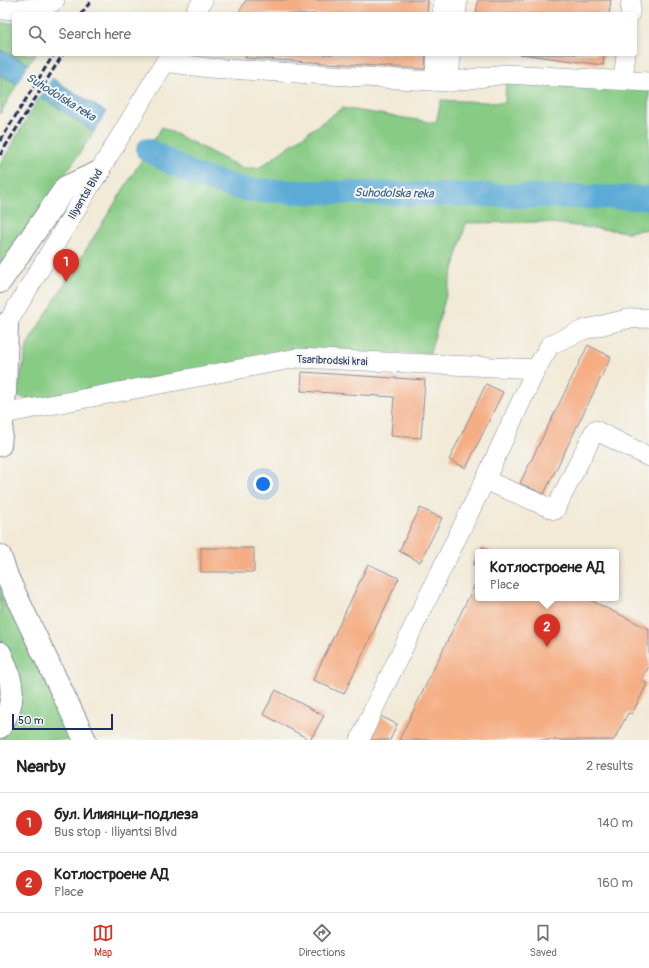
<!DOCTYPE html>
<html lang="en">
<head>
<meta charset="utf-8">
<style>
	body { margin:0; font-family:Pangolin,sans-serif; background:#f6f6f6; color:#222 }
	.scale { position:absolute; left:12px; bottom:10px; width:101px; box-sizing:border-box; padding-left:4px; border:2px solid #1b2f5e; border-top:0; font-size:11px; line-height:14px; white-space:nowrap; color:#1b2f5e; -webkit-text-stroke:3px #f6f6f2; paint-order:stroke }
	.you { position:absolute; left:263px; top:484px; width:14px; height:14px; margin:-10px; border:3px solid #fff; border-radius:50%; background:#1a73e8; box-shadow:0 0 0 6px #1a73e833 }
	.badge { display:grid; place-items:center; width:26px; height:26px; border-radius:50%; background:#d93025; color:#fff; font-size:13px; font-weight:700 }
	.pin { position:absolute; translate:-50% -33px; filter:drop-shadow(0 1px 2px #0008) }
	.pin::after { content:''; position:absolute; top:21px; width:14px; height:12px; background:inherit; clip-path:polygon(0 0,100% 0,50% 100%) }
	.popup { position:absolute; left:475px; top:549px; width:144px; height:52px; box-sizing:border-box; display:grid; place-content:center; border-radius:4px; background:#fff; filter:drop-shadow(0 1px 3px #0005); font-size:13px; white-space:nowrap; color:#767676 }
	.popup b { font-size:15px; color:#222 }
	.popup::after { content:''; position:absolute; left:50%; top:100%; margin-left:-8px; border:8px solid transparent; border-top-color:#fff }
	.list { margin:0; padding:0; list-style:none }
	h2 { display:flex; justify-content:space-between; align-items:center; height:52px; margin:0; padding:0 16px; font-size:17px }
	h2 small { font-size:13px; font-weight:400; color:#767676 }
	.list li { display:grid; grid-template-columns:26px 1fr auto; gap:12px; align-items:center; box-sizing:border-box; height:60px; padding:0 16px; border-top:1px solid #e0e0e0 }
	.list b { display:block; font-size:15px; white-space:nowrap }
	.list p { margin:0; font-size:13px; white-space:nowrap; color:#767676 }
	.list em { font-size:13px; font-style:normal; color:#767676 }
	.icon { flex:none; width:22px; height:22px; fill:none; stroke:currentColor; stroke-width:2; stroke-linecap:round; stroke-linejoin:round }
	.map { position:relative; flex:none; width:649px; height:740px; overflow:hidden }
	.search { position:absolute; background:#fff; box-shadow:0 2px 6px #0003; left:12px; right:12px; top:12px; height:44px; display:flex; align-items:center; gap:10px; box-sizing:border-box; padding:0 14px; border-radius:4px; color:#767676; font-size:15px }
	.sheet { height:172px; background:#fff }
	nav { display:flex; justify-content:space-around; align-items:center; box-sizing:border-box; height:56px; border-top:1px solid #e0e0e0; background:#fff; font-size:11px; color:#767676 }
	nav a { display:grid; justify-items:center; gap:2px }
	nav .on { color:#d93025 }
	.map>svg:first-child { display:block }
</style>
</head>
<body>
<div class="map">
<svg width="649" height="740" viewBox="0 0 649 740">
	<rect width="100%" height="100%" fill="#f6f6f2"/>
	<filter id="ink" filterUnits="userSpaceOnUse"><feTurbulence type="fractalNoise" baseFrequency=".025" numOctaves="2"/><feDisplacementMap in="SourceGraphic" scale="8" xChannelSelector="R" yChannelSelector="G"/><feConvolveMatrix kernelMatrix="1 2 1 2 8 2 1 2 1" color-interpolation-filters="sRGB"/></filter>
	<filter id="wash" filterUnits="userSpaceOnUse"><feTurbulence type="fractalNoise" baseFrequency=".012" numOctaves="4" result="noise"/><feDisplacementMap in="SourceGraphic" scale="16" xChannelSelector="R" yChannelSelector="G"/><feGaussianBlur stdDeviation="0.9" result="paint"/><feColorMatrix in="noise" values="0 0 0 0 0 0 0 0 0 0 0 0 0 0 0 0 0 1.4 0 .05"/><feComposite in="paint" operator="in"/></filter>
	<g filter="url(#wash)">
		<rect width="100%" height="100%" fill="#f2ead7"/>
		<g fill="#87cb84" stroke="#517d71">
			<polygon points="0,23 14,23 14,54 36,54 29,64 0,50"/>
			<polygon points="0,75 18,83 0,114"/>
			<polygon points="506,82 649,89 649,229 628,232 541,222 466,223 430,353 297,352 35,399 16,397 28,343 162,127 242,168 259,168 342,108 436,123 441,100 505,103"/>
			<polygon points="40,96 94,132 0,270 0,165"/>
			<polygon points="0,582 75,740 0,740 8,730 6,648 0,640"/>
		</g>
		<path fill="#5cabd6" stroke="#3c6d9a" d="M 0,50 L 29,64 L 106,112 L 94,132 C 63,111 33,90 0,75 Z"/>
		<polygon fill="#f2ead7" points="30,62 53,76 39,98 17,85"/>
		<g fill="none" stroke-linecap="round" stroke-linejoin="round">
			<polyline stroke="#5cabd6" stroke-width="24" points="148,150 194,175 246,190 301,192 649,198"/>
		</g>
		<g id="blocks">
			<g fill="#f5ad84">
				<polygon points="246,0 428,0 427,14 238,14"/>
				<polygon points="478,0 611,0 609,14 476,14"/>
				<polygon points="247,54 426,54 425,69 245,58"/>
				<polygon points="520,54 604,54 603,65"/>
				<polygon points="588,345 611,357 544,494 520,483"/>
				<polygon points="302,372 425,380 421,438 391,436 394,397 301,391"/>
				<polygon points="486,384 503,392 466,468 449,460"/>
				<polygon points="420,508 442,518 420,562 399,551"/>
				<polygon points="482,547 492,552 479,552"/>
				<rect x="201" y="548" width="53" height="24"/>
				<polygon points="478,554 478,567 473,565"/>
				<polygon points="368,564 399,578 344,694 313,680"/>
				<polygon points="478,578 478,598 586,598 649,629 649,666 642,680 647,684 632,714 628,713 614,740 399,740"/>
				<polygon points="276,690 324,716 310,740 263,714"/>
				<polygon points="380,716 397,724 390,740 368,740"/>
			</g>
		</g>
	</g>
	<g filter="url(#ink)">
		<use href="#blocks" fill-opacity="0" stroke="#868c9a" stroke-width="1"/>
		<g fill="none" stroke-linecap="round" stroke-linejoin="round">
			<defs>
				<g id="minor">
					<path d="M 0,10 C 14,9 45,11 55,0"/>
					<polyline points="194,14 203,0"/>
					<polyline points="442,14 444,0"/>
					<polyline points="456,14 458,0"/>
					<polyline points="630,14 631,0"/>
					<polyline points="165,62 209,68 449,82 505,74 649,82"/>
					<polyline points="623,80 626,54"/>
					<polyline points="434,81 437,54"/>
					<polyline points="449,82 451,54"/>
					<polyline points="0,335 170,54"/>
					<polyline points="3,414 297,358 536,369"/>
					<polyline points="485,480 555,510 595,430 649,457"/>
					<polyline points="360,740 374,708 485,480 536,369 550,345 583,330 627,319 649,318"/>
				</g>
				<g id="major">
					<polyline points="0,282 66,187 99,172"/>
					<polyline points="0,445 5,393 7,323"/>
					<polyline points="0,556 8,579 85,740"/>
					<path d="M 0,653 C 13,680 18,700 0,727"/>
				</g>
			</defs>
			<use href="#minor" stroke="#868c9a" stroke-width="20"/>
			<use href="#major" stroke="#868c9a" stroke-width="24"/>
			<use href="#minor" stroke="#fff" stroke-width="19"/>
			<use href="#major" stroke="#fff" stroke-width="22"/>
			<g stroke="#1b2f5e" stroke-width="3" stroke-dasharray="6 3" stroke-linecap="butt">
				<polyline points="81,14 92,0"/>
				<polyline points="0,141 54,54"/>
				<polyline points="0,155 63,54"/>
			</g>
		</g>
	</g>
	<g text-anchor="middle" stroke-width="4" stroke-linejoin="round" paint-order="stroke">
		<g font-size="11" fill="#1b2f5e" stroke="#f6f6f2">
			<text transform="translate(85 194) rotate(-59)" y="4">Iliyantsi Blvd</text>
			<text transform="translate(332 360) rotate(2)" y="4">Tsaribrodski krai</text>
		</g>
		<g font-size="12" font-style="italic" fill="#325a88" stroke="#f6f6f2">
			<text transform="translate(61 97) rotate(32)" y="4">Suhodolska reka</text>
			<text transform="translate(394 193) rotate(1)" y="4">Suhodolska reka</text>
		</g>
	</g>
</svg>
<div class="scale">50 m</div>
<div class="you"></div>
<div class="pin badge" style="left:66px;top:282px">1</div>
<div class="pin badge" style="left:547px;top:647px">2</div>
<div class="popup"><b>Котлостроене АД</b>Place</div>
<div class="search"><svg class="icon" aria-label="search" viewBox="0 0 24 24"><circle cx="10" cy="10" r="6"/><path d="M15 15l6 6"/></svg>Search here</div>
</div>
<section class="sheet">
<h2>Nearby<small>2 results</small></h2>
<ul class="list">
<li><span class="badge">1</span><div><b>бул. Илиянци-подлеза</b><p>Bus stop · Iliyantsi Blvd</p></div><em>140 m</em></li>
<li><span class="badge">2</span><div><b>Котлостроене АД</b><p>Place</p></div><em>160 m</em></li>
</ul>
</section>
<nav>
<a class="on"><svg class="icon" aria-label="map" viewBox="0 0 24 24"><path d="M3 6l6-2 6 2 6-2v14l-6 2-6-2-6 2zM9 4v14M15 6v14"/></svg>Map</a>
<a><svg class="icon" aria-label="directions" viewBox="0 0 24 24"><path d="M12 3l9 9-9 9-9-9zM9 14v-3h6M13 9l2 2-2 2"/></svg>Directions</a>
<a><svg class="icon" aria-label="saved" viewBox="0 0 24 24"><path d="M7 4h10v16l-5-4-5 4z"/></svg>Saved</a>
</nav>
</body>
</html>
